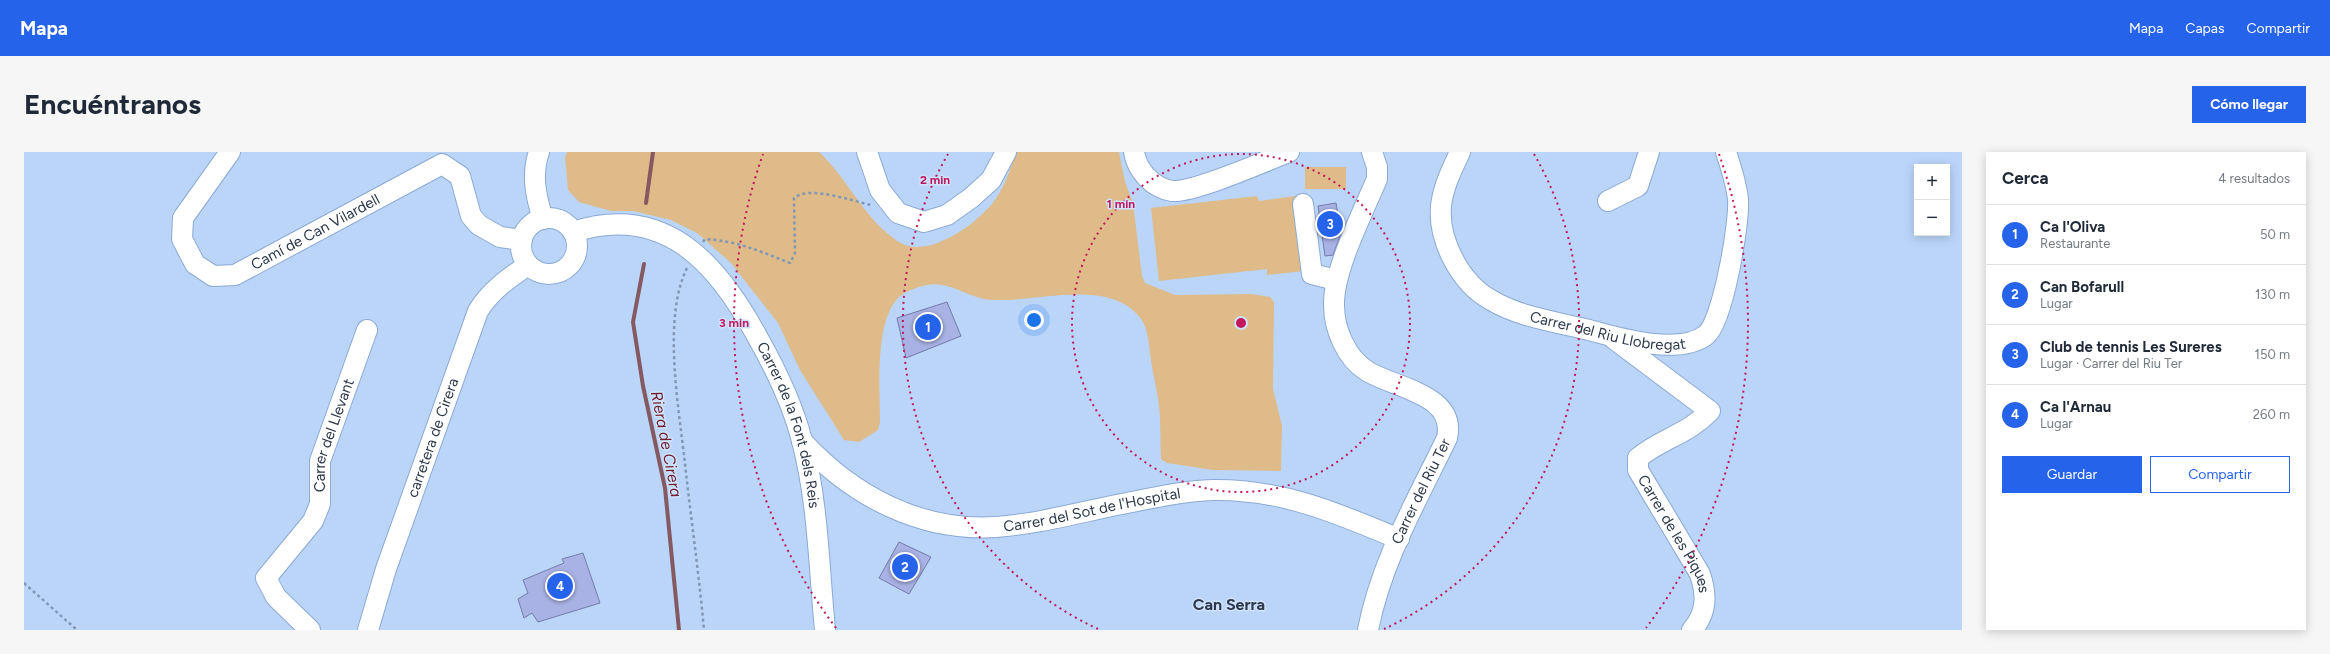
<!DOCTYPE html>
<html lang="es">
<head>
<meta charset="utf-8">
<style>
	body { margin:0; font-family:Figtree,sans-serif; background:#f6f6f7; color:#1f2937 }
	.controls { position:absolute; right:12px; top:12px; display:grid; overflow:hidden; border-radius:0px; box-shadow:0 2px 10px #0003 }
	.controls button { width:36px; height:36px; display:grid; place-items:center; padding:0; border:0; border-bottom:1px solid #e0e1e3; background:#fff; color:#1f2937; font:20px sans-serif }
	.you { position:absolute; left:1010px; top:168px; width:14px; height:14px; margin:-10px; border:3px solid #fff; border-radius:50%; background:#1a73e8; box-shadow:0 0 0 6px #1a73e833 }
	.badge { display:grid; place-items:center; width:26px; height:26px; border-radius:50%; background:#2563eb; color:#fff; font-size:13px; font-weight:700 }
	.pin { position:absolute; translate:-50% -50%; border:2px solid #fff; box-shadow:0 1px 4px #0006 }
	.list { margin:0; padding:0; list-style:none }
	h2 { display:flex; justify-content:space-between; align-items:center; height:52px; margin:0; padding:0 16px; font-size:17px }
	h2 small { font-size:13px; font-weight:400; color:#747a83 }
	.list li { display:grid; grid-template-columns:26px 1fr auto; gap:12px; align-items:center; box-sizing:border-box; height:60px; padding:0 16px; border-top:1px solid #e0e1e3 }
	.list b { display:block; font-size:15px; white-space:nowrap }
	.list p { margin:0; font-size:13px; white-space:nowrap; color:#747a83 }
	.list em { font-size:13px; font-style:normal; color:#747a83 }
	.actions { display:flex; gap:8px; padding:12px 16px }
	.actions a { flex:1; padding:9px 0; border:1px solid #2563eb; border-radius:0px; text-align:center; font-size:14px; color:#2563eb }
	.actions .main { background:#2563eb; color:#fff }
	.map { position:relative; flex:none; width:1938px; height:478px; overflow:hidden; border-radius:0px }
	header { display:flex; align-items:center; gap:24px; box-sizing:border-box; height:56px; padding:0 20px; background:#2563eb; color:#fff }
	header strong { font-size:19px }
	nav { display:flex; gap:22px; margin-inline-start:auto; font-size:14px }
	.intro { display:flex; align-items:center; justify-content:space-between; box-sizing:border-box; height:96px; padding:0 24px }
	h1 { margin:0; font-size:28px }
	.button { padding:10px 18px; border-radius:0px; background:#2563eb; color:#fff; font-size:14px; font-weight:700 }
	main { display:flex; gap:24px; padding:0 24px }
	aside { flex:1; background:#fff; border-radius:0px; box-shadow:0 2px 10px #0003 }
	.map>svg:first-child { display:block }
</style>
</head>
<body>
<header>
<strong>Mapa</strong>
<nav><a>Mapa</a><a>Capas</a><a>Compartir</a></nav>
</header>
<div class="intro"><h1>Encuéntranos</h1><a class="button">Cómo llegar</a></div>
<main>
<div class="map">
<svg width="1938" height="478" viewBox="0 0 1938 478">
	<rect width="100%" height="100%" fill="#bbd5f9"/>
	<g fill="#debb88">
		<path d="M 543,0 L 795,0 C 821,24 836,58 863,81 C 869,86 876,92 884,94 C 914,101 958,68 973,45 C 982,31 987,15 992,0 L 1095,0 L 1101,30 L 1109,51 L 1118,124 L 1121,131 L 1151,143 L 1227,142 L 1246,145 L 1250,150 L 1249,237 L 1258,274 L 1257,319 L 1189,318 L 1143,311 L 1137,307 C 1136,289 1137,271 1135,253 C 1133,238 1129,223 1127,208 C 1125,196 1125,178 1117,167 C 1087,125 1013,150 970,148 C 940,147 924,123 892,136 C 887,138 881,140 876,144 C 850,167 856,237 856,270 L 854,278 L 835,290 L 820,288 L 776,218 L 754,171 L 707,111 L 673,81 L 647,68 L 609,59 L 587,59 L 555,50 L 544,38 L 541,5 Z"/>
		<rect x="1281" y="15" width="41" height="22"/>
		<polygon points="1233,44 1235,49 1271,44 1280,119 1243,123 1243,117 1135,129 1127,56"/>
	</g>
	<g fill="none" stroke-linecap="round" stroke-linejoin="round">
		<g stroke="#855961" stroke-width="4">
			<polyline points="622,51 629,0"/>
			<polyline points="620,112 609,170 619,234 641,336 655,478"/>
		</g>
	</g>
	<g fill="#a9b2e4" stroke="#737caa">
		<polygon points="1312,51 1317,81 1309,103 1301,104 1294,54"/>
		<polygon points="923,150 937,184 882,206 873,166"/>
		<polygon points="875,390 907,405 885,442 855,426"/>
		<polygon points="559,401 576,451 514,470 508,461 500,466 494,447 504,441 499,428 540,411 538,407"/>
	</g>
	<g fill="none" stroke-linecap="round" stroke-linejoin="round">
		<defs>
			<g id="minor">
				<path id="s1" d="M 206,0 L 159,66 L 158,87 L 171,112 L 189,124 L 211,123 L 418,12 L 436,24 L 447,64 L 455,73 L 476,85 L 498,88"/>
				<path d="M 515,0 C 507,23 512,45 519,67"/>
				<polyline points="843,0 856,38 874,61 900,70 923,63 947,46 967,28 982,0"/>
				<path d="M 1110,0 C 1113,19 1129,36 1148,39 C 1170,41 1241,9 1265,0"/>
				<path id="s2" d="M 1436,0 C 1428,17 1419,35 1417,54 C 1414,88 1436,131 1467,148 C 1495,165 1533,170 1565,178 C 1594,186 1655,204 1682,183 C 1699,170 1716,69 1714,47 C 1712,30 1707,15 1702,0"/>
				<polyline points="1584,49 1614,34 1625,0"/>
				<polyline points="1279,52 1288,122 1312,128"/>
				<circle cx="525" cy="94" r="28"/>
				<path id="s3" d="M 549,80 C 641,50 694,112 734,186 C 752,218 769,253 778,289 C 794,349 795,416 801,478"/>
				<path id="s4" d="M 1590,187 L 1686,259 C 1663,283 1638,286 1614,306 L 1614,318 L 1676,422 C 1683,443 1683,461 1668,478"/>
				<path id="s5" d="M 778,289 C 828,344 897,380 972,375 C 1014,372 1057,360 1098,352 C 1128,346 1158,339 1189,338 C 1258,337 1313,361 1375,387"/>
				<path id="s6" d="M 286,478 L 252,445 L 242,426 L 289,369 L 296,352 L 296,309 L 343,178"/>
				<path id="s7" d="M 344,478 L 362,417 L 454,159 C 467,138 485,126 504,113"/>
				<path id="s8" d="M 1344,478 C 1357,410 1393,348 1423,286 C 1433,242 1370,236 1343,219 C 1322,206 1310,177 1310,153 C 1309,119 1339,60 1353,27 L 1353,15 L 1348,0"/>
			</g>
		</defs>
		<use href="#minor" stroke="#8baad5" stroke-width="22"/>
		<g stroke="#8297b4" stroke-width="2.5" stroke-dasharray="3 3" stroke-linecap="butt">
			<path d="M 679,90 L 681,87 C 714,89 735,99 766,111 L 771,101 L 770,46 C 785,33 828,49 847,53"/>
			<path d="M 663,116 C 638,167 655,256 661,312 C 667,367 675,422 680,478"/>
			<polyline points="0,431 53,478"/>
		</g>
		<use href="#minor" stroke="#fff" stroke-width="20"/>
	</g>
	<g fill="none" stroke="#c2185b" stroke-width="2" stroke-dasharray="2 4">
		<circle cx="1217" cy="171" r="169"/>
		<path d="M1074 477A338 338 0 0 1 924 2M1510 2A338 338 0 0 1 1360 477"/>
		<path d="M812 476A507 507 0 0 1 739 2M1695 2A507 507 0 0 1 1622 476"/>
	</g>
	<g text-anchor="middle" stroke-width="3" stroke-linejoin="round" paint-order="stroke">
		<g font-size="15" fill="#2c394a" stroke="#cee2fd">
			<text dy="5" stroke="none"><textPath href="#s1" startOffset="265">Camí de Can Vilardell</textPath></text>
			<text dy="5" stroke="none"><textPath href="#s2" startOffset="291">Carrer del Riu Llobregat</textPath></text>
			<text dy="5" stroke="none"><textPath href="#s3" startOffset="329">Carrer de la Font dels Reis</textPath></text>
			<text dy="5" stroke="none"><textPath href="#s6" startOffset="232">Carrer del Llevant</textPath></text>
			<text dy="5" stroke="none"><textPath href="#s7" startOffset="203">carretera de Cirera</textPath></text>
			<text dy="5" stroke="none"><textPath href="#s8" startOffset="149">Carrer del Riu Ter</textPath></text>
			<text dy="5" stroke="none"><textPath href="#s5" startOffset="317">Carrer del Sot de l'Hospital</textPath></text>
			<text dy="5" stroke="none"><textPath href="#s4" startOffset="292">Carrer de les Piques</textPath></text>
		</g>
		<g font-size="16" font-style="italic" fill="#711c2a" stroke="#cee2fd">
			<text transform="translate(643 292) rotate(79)" y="6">Riera de Cirera</text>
		</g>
		<g font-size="16" font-weight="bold" fill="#2c394a" stroke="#cee2fd">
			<text x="1205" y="458">Can Serra</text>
		</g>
	</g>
	<circle cx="1217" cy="171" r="6" fill="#c2185b" stroke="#cee2fd" stroke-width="2"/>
	<g font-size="12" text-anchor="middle" font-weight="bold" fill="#c2185b" stroke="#cee2fd" stroke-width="3" stroke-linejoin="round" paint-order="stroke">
		<text x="911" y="32">2 min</text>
		<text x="1097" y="56">1 min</text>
		<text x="710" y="175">3 min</text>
	</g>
</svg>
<div class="controls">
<button>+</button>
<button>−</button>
</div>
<div class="you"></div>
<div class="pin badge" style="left:904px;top:175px">1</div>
<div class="pin badge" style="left:881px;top:415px">2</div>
<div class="pin badge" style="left:1306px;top:72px">3</div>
<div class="pin badge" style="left:536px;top:434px">4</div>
</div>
<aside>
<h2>Cerca<small>4 resultados</small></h2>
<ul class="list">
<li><span class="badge">1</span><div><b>Ca l'Oliva</b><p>Restaurante</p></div><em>50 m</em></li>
<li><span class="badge">2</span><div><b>Can Bofarull</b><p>Lugar</p></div><em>130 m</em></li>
<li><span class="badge">3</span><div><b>Club de tennis Les Sureres</b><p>Lugar · Carrer del Riu Ter</p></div><em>150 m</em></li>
<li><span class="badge">4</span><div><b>Ca l'Arnau</b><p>Lugar</p></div><em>260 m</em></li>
</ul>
<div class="actions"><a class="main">Guardar</a><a>Compartir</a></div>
</aside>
</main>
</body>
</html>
